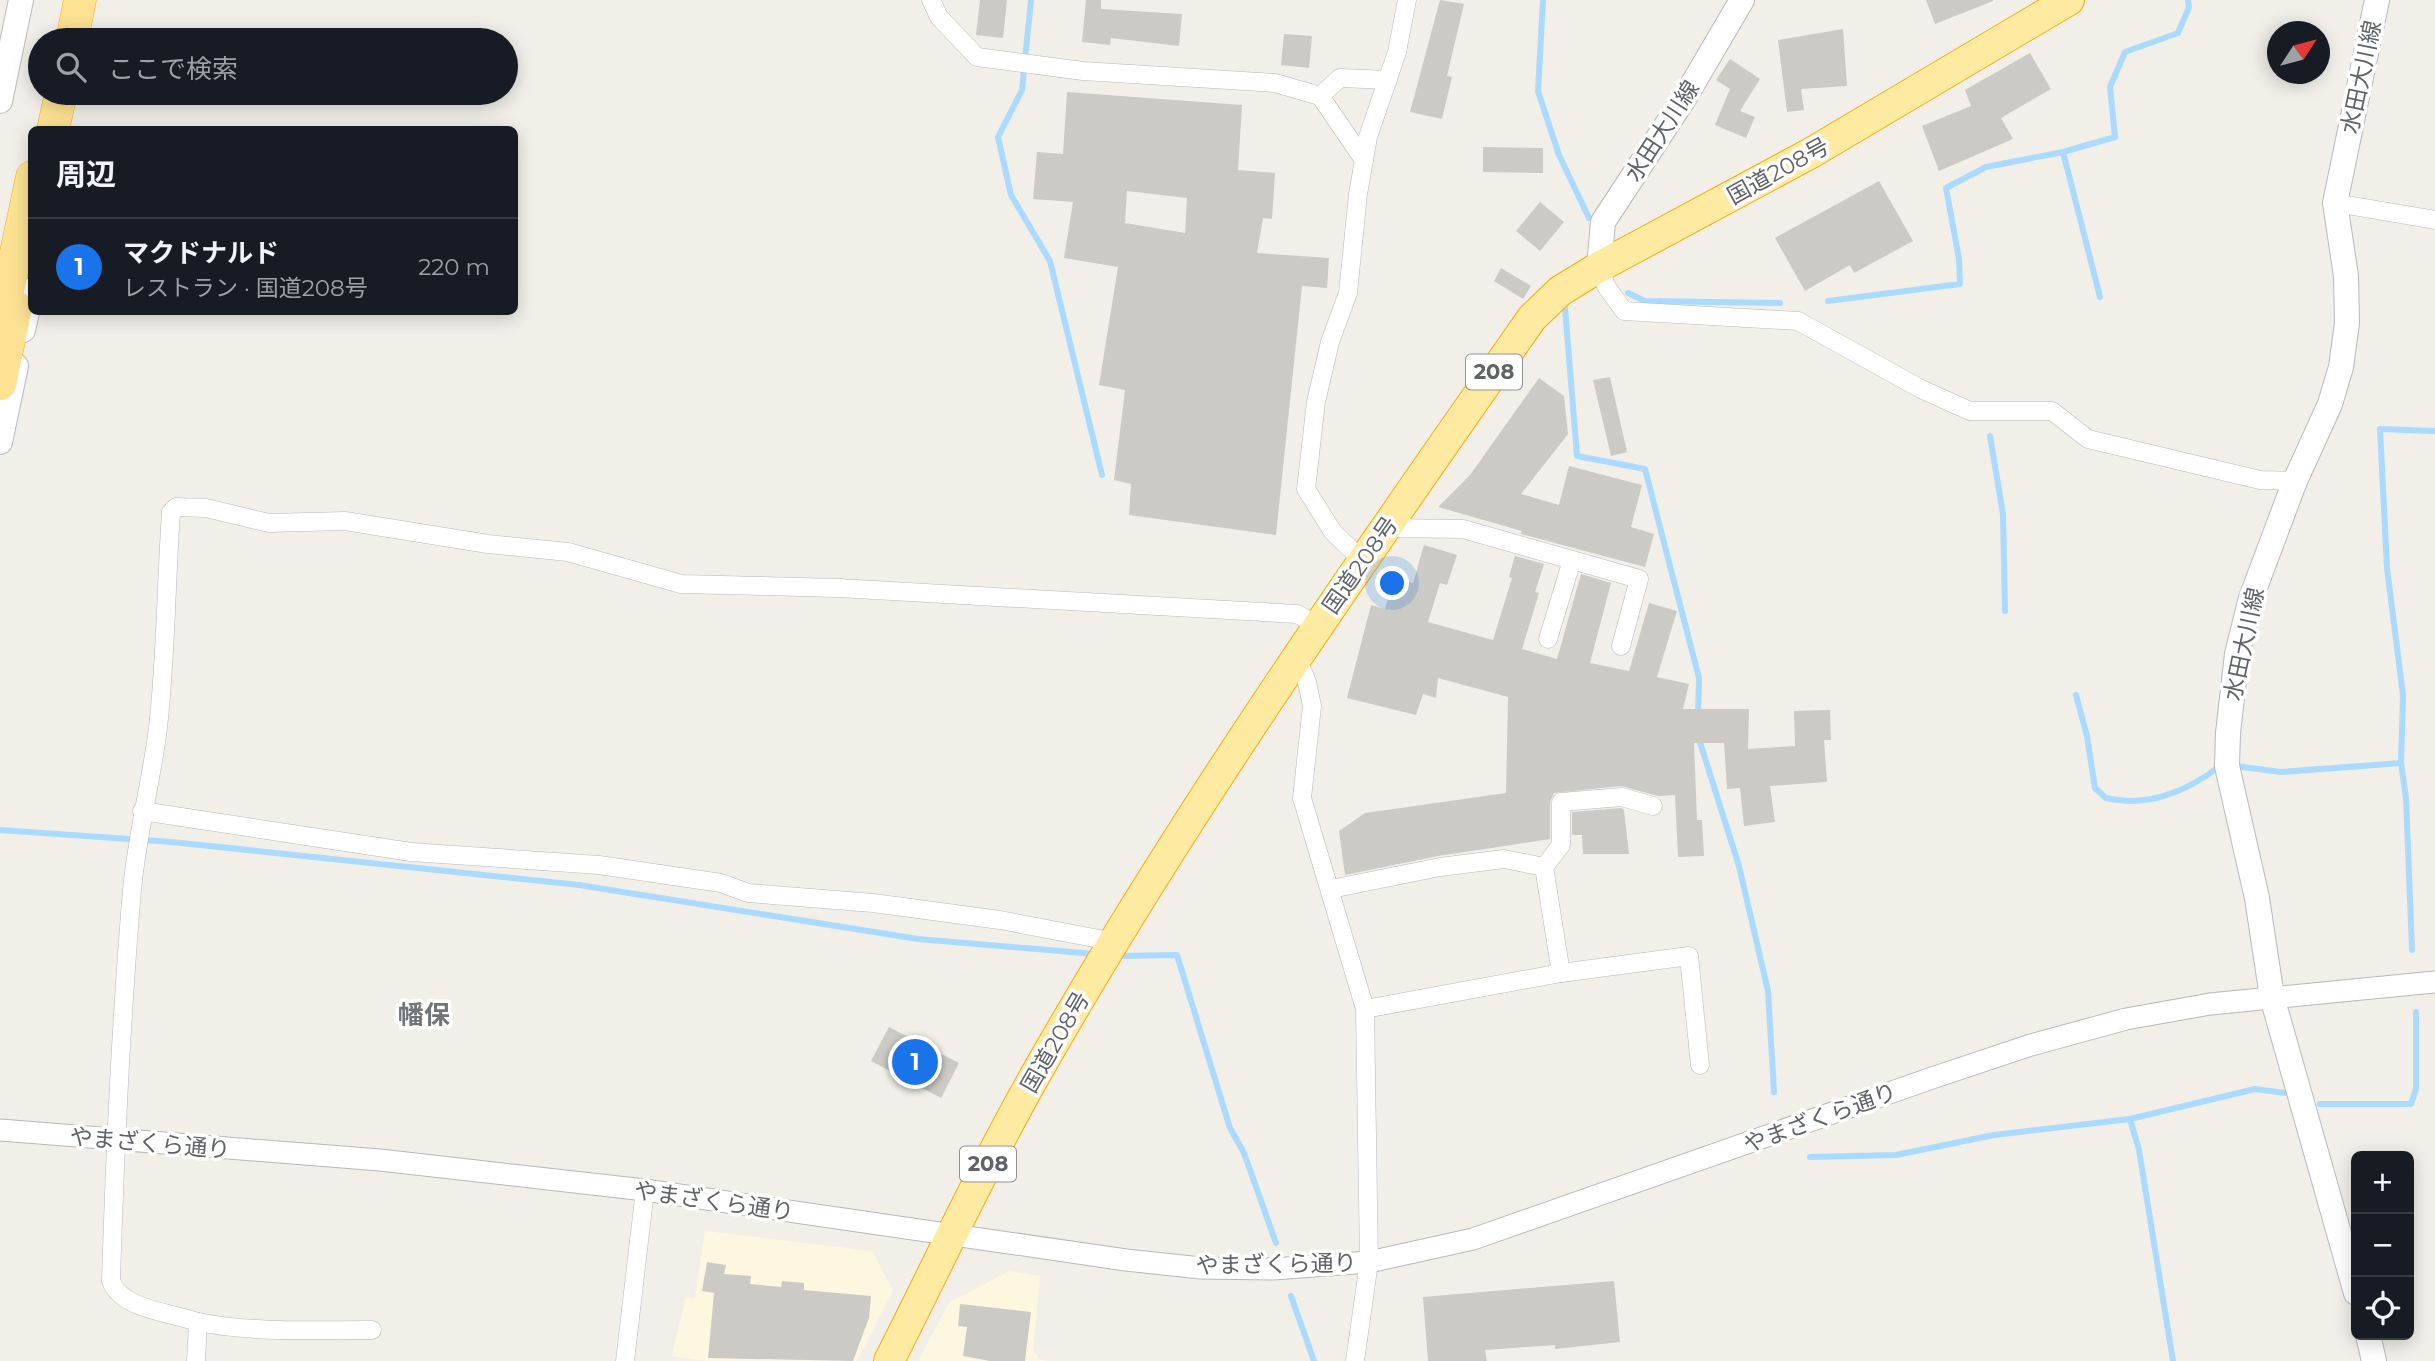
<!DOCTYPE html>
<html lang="ja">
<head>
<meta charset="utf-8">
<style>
	body { margin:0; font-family:Montserrat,"Noto Sans JP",sans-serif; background:#242831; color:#f1f3f6 }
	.controls { position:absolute; right:21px; bottom:21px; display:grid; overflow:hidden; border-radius:10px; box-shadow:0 4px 18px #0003 }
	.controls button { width:63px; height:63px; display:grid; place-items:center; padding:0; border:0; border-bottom:2px solid #363941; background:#171b24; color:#f1f3f6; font:35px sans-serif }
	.compass { position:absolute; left:2267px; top:21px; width:63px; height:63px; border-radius:50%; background:#171b24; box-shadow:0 4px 18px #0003; rotate:54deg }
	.you { position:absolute; left:1393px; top:584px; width:24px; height:24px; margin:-18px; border:5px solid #fff; border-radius:50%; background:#1a73e8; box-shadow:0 0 0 10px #1a73e833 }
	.badge { display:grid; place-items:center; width:46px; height:46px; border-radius:50%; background:#1a73e8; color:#fff; font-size:23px; font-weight:700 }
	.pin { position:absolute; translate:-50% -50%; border:4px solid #fff; box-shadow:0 2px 7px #0006 }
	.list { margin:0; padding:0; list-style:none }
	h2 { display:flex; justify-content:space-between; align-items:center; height:91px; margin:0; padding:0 28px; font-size:30px }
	h2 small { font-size:23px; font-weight:400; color:#9ea1a6 }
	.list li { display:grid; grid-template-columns:46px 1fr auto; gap:21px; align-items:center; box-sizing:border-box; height:98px; padding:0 28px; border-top:2px solid #363941 }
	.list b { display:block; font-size:26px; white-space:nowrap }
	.list p { margin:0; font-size:23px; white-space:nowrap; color:#9ea1a6 }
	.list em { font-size:23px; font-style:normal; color:#9ea1a6 }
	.icon { flex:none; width:38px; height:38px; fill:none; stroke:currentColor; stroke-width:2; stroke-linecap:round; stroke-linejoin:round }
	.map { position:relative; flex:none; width:2435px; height:1361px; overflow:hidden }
	.search { position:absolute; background:#171b24; box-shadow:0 4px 18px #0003; left:28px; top:28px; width:490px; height:77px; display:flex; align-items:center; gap:18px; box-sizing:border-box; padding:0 24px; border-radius:38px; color:#9ea1a6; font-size:26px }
	.panel { position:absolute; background:#171b24; box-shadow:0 4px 18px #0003; left:28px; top:126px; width:490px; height:189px; border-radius:10px }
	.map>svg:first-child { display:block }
</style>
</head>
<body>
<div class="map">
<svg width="2435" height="1361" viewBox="0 0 2435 1361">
	<rect width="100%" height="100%" fill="#f1efe8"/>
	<g fill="#fef7e0">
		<polygon points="705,1231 872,1251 893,1290 857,1361 707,1361 672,1356 686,1297 695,1298"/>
		<polygon points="1009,1271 1040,1276 1033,1350 1039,1359 1048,1361 918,1361 949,1303"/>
	</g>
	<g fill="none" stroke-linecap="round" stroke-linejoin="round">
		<g stroke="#aadaff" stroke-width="6">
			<polyline points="1031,0 1022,90 998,137 1011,195 1050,261 1102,475"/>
			<polyline points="1543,0 1538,91 1559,155 1589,218"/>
			<polyline points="2063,152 2100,297"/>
			<polyline points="1628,293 1645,301 1780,303"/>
			<polyline points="1828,301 1960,284 1959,259 1946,188 1986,167 2063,152 2115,137 2110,87 2125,52 2178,33 2189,7 2188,0"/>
			<polyline points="1565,308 1577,456 1645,469 1699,678 1698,714"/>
			<polyline points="1990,436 2003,514 2005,611"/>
			<path d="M 2076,695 L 2087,736 L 2095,788 L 2106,798 C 2147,808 2188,791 2220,766"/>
			<polyline points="1698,736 1739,866 1768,991 1774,1092"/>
			<polyline points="2235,766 2281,772 2401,763"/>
			<polyline points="0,830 172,842 579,885 918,939 1095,954"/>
			<polyline points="2412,950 2406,798 2401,763 2403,695 2387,568 2380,429 2435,431"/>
			<polyline points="1116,956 1177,955 1230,1128 1244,1153 1276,1243"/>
			<polyline points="2320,1104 2411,1104 2416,1089 2416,1012"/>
			<polyline points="2130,1119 2139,1150 2173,1361"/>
			<polyline points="1810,1157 1896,1155 1994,1135 2130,1119 2255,1089 2285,1093"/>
			<polyline points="1291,1296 1314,1361"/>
		</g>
	</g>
	<g fill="#cccac5" fill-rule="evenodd">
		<polygon points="980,0 1007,0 1003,38 976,35"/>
		<polygon points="1086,0 1101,0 1101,9 1182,14 1179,46 1111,38 1110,45 1082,42"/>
		<polygon points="1440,0 1464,4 1447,76 1452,77 1442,119 1410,112"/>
		<polygon points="1926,0 1993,0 1993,1 1935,24"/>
		<polygon points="1843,29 1847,86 1801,89 1804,110 1787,112 1778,40"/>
		<polygon points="1284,34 1312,36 1309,68 1281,65"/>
		<polygon points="2030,53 2051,89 2001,118 2013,139 1939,171 1922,126 1971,106 1965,90"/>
		<polygon points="1730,59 1760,79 1740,111 1755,117 1746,138 1715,125 1730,89 1716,80"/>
		<path d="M 1067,92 L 1242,105 L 1238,170 L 1275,173 L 1272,219 L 1263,218 L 1257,253 L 1329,258 L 1327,288 L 1302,286 L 1276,535 L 1129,515 L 1131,484 L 1114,480 L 1125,390 L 1099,385 L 1118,267 L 1064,258 L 1073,202 L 1033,199 L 1037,152 L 1063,154 ZM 1127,191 L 1187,198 L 1185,233 L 1125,223 Z"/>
		<polygon points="1483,147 1543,148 1543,173 1483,172"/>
		<polygon points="1879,181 1913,241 1854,273 1850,265 1805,291 1775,238"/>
		<polygon points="1540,202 1564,222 1540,251 1516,231"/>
		<polygon points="1501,268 1531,286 1523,299 1494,281"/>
		<polygon points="1610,377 1627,452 1611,456 1593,380"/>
		<polygon points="1539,378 1564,396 1568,434 1521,494 1559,505 1569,466 1642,485 1631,527 1654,534 1645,567 1521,534 1522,531 1438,507 1470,475"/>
		<polygon points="1424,545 1457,555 1447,585 1440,583 1428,622 1493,640 1512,578 1509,577 1515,556 1544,564 1535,592 1539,593 1522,649 1557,659 1581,574 1611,583 1590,663 1629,671 1649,603 1677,611 1657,677 1689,684 1683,709 1749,709 1748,749 1795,746 1794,711 1830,710 1831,740 1824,740 1827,782 1770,786 1775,822 1744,826 1740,788 1727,789 1724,743 1694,743 1697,820 1702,820 1704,856 1678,857 1675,795 1658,796 1621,786 1554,793 1550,802 1550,839 1438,856 1345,875 1339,831 1365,813 1506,793 1508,697 1438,678 1436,698 1423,694 1416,715 1347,698 1371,605 1385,609 1394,578 1413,583"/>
		<polygon points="1621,808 1624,810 1629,854 1583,854 1582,835 1572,835 1572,812"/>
		<polygon points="889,1027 959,1063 941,1098 871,1061"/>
		<polygon points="707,1262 726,1265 724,1274 751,1276 750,1284 781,1287 782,1281 804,1283 804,1290 871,1296 869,1318 853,1361 708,1358 714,1293 702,1291"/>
		<polygon points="1614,1281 1620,1342 1555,1349 1555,1345 1485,1350 1487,1361 1428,1361 1423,1297"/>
		<polygon points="960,1304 1031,1312 1025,1361 990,1361 963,1356 967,1327 958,1326"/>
	</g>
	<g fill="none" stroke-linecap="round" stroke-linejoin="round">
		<defs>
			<g id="minor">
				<polyline points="931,0 939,17 977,57 1083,71 1275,83 1320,96 1364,160"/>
				<polyline points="1320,96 1340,78 1388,80"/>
				<polyline points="2335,203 2435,220"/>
				<polyline points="1599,267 1606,286 1624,311 1798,321 1921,389 1970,411 2052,411 2088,439 2260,480 2295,481"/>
				<polyline points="1386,528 1463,529 1639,579 1621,646"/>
				<polyline points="1363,561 1333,532 1306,489 1316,402 1330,342 1348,293 1358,194 1368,137 1397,52 1407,0"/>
				<polyline points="1548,639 1572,560"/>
				<polyline points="1297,658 1307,682 1312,706 1302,798 1365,1009 1369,1262 1355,1361"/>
				<polyline points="142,811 411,852 599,865 721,883 748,893 873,903 1000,920 1115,942"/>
				<polyline points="1331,889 1440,867 1504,859 1544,867"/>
				<polyline points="1561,973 1544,867 1561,845 1561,802 1622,797 1653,806"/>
				<polyline points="1365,1009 1561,973 1689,956 1700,1065"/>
				<path d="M 198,1322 C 255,1333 314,1330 372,1330"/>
				<path d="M 196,1361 L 198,1322 C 170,1312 122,1310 111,1281 C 115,1150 121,1020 132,890 C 137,835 151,783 158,728 C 166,657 166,584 171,512 L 176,507 L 206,508 L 269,523 L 345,521 L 488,544 L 568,552 L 681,584 L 839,588 L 1297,614 L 1319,626"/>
				<polyline points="625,1361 645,1190"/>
			</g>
			<polyline id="tertiary" points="0,1130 380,1160 645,1190 1126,1260 1201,1268 1273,1269 1369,1262 1473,1239 1932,1078 2031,1045 2126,1019 2210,1004 2435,982"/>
			<g id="secondary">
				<polyline points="0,101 21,0"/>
				<polyline points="1599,267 1603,222 1685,97 1742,0"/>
				<polyline points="23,330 32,290"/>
				<polyline points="0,442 16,366"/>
				<polyline points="2356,1293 2272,997 2257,898 2227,766 2228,733 2237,654 2251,598 2295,481 2330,404 2341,367 2347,323 2346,276 2335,203 2377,0"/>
				<polyline points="2368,1335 2374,1361"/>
			</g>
			<path id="trunk" d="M 889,1361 C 939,1262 986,1161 1041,1065 C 1189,806 1361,562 1532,318 L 1560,291 L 1599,267 L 1811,153 L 2069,0"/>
			<g id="motorway">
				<polyline points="72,40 80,0"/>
				<polyline points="53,130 61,93"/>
				<polyline points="0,328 32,177"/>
				<polyline points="0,384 16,307"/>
			</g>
		</defs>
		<use href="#minor" stroke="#b5b8bc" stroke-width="19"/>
		<use href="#tertiary" stroke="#b5b8bc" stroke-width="23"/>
		<use href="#secondary" stroke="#b6babf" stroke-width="26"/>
		<use href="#trunk" stroke="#f9ab00" stroke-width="32"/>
		<use href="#motorway" stroke="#f9ab00" stroke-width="33"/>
		<use href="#minor" stroke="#fff" stroke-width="18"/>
		<use href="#tertiary" stroke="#fff" stroke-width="21"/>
		<use href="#secondary" stroke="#fff" stroke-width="24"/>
		<use href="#trunk" stroke="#feeaa1" stroke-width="30"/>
		<use href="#motorway" stroke="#fde293" stroke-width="32"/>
	</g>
	<g text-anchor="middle" stroke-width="7" stroke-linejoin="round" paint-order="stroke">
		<g fill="#fff" stroke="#8f9295" stroke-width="2">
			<rect x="1466" y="354.5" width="56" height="35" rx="5"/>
			<rect x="960" y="1146.5" width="56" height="35" rx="5"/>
		</g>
		<g font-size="21" font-weight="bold" fill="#5f6368">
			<text x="1494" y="379">208</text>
			<text x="988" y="1171">208</text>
		</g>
		<g font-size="23" fill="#5f6368" stroke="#fff">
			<text transform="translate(2361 77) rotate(-78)" y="8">水田大川線</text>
			<text transform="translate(1662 131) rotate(-57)" y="8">水田大川線</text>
			<text transform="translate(1778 171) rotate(-29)" y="8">国道208号</text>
			<text transform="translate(1360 565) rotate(-55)" y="8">国道208号</text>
			<text transform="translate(2244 644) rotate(-78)" y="8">水田大川線</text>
			<text transform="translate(1055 1042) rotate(-60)" y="8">国道208号</text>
			<text transform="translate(1820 1118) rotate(-20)" y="8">やまざくら通り</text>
			<text transform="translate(150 1143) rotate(5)" y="8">やまざくら通り</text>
			<text transform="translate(714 1201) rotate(8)" y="8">やまざくら通り</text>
			<text transform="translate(1276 1264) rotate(-1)" y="8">やまざくら通り</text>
		</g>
		<g font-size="26" font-weight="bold" fill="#70757a" stroke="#fff">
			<text x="424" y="1024">幡保</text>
		</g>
	</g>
</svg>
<div class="controls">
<button>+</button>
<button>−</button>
<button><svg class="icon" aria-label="locate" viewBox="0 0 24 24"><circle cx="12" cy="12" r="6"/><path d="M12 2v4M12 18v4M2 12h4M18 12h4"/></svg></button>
</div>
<svg class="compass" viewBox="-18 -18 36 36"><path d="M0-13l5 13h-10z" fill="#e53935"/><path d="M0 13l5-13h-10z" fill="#9ea1a6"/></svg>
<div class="you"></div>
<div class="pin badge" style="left:915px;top:1062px">1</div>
<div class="search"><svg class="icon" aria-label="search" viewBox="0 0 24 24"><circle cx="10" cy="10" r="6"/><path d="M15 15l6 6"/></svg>ここで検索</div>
<section class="panel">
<h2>周辺<small></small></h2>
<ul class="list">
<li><span class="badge">1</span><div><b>マクドナルド</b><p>レストラン · 国道208号</p></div><em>220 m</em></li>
</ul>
</section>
</div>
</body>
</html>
